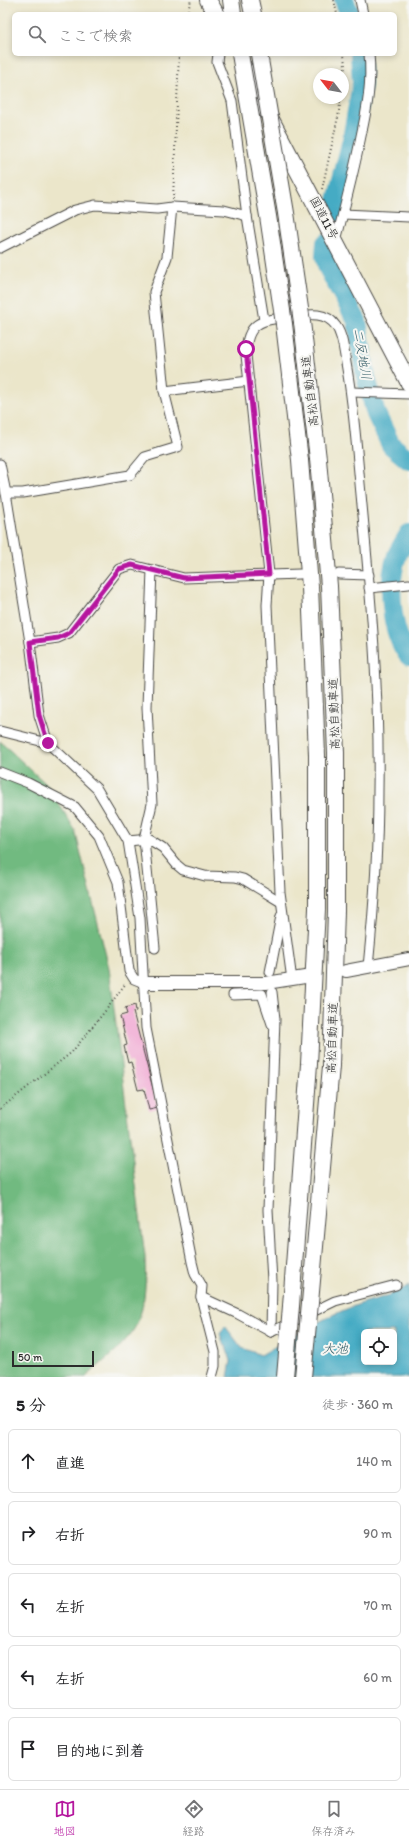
<!DOCTYPE html>
<html lang="ja">
<head>
<meta charset="utf-8">
<style>
	body { margin:0; font-family:Itim,"Klee One",sans-serif; background:#f6f6f6; color:#202124 }
	.controls { position:absolute; right:12px; bottom:12px; display:grid; overflow:hidden; border-radius:6px; box-shadow:0 2px 6px #0003 }
	.controls button { width:36px; height:36px; display:grid; place-items:center; padding:0; border:0; border-bottom:1px solid #e0e0e0; background:#fff; color:#202124; font:20px sans-serif }
	.compass { position:absolute; left:313px; top:68px; width:36px; height:36px; border-radius:50%; background:#fff; box-shadow:0 2px 6px #0003; rotate:301deg }
	.scale { position:absolute; left:12px; bottom:10px; width:82px; box-sizing:border-box; padding-left:4px; border:2px solid #2b2b2b; border-top:0; font-size:11px; line-height:14px; white-space:nowrap; color:#2b2b2b; -webkit-text-stroke:3px #f6f6f2; paint-order:stroke }
	.stop { position:absolute; width:12px; height:12px; margin:-9px; border:3px solid #b5179e; border-radius:50%; background:#fff }
	.stop.end { background:#b5179e; border-color:#fff; box-shadow:0 1px 4px #0008 }
	.list { margin:0; padding:0; list-style:none }
	h2 { display:flex; justify-content:space-between; align-items:center; height:52px; margin:0; padding:0 16px; font-size:17px }
	h2 small { font-size:13px; font-weight:400; color:#757577 }
	.list li { display:grid; grid-template-columns:26px 1fr auto; gap:12px; align-items:center; box-sizing:border-box; height:64px; margin:0 8px 8px; padding:0 8px; border:1px solid #e0e0e0; border-radius:6px }
	.list b { display:block; font-size:15px; white-space:nowrap }
	.list em { font-size:13px; font-style:normal; color:#757577 }
	.icon { flex:none; width:22px; height:22px; fill:none; stroke:currentColor; stroke-width:2; stroke-linecap:round; stroke-linejoin:round }
	.map { position:relative; flex:none; width:409px; height:1377px; overflow:hidden }
	.search { position:absolute; background:#fff; box-shadow:0 2px 6px #0003; left:12px; right:12px; top:12px; height:44px; display:flex; align-items:center; gap:10px; box-sizing:border-box; padding:0 14px; border-radius:6px; color:#757577; font-size:15px }
	.sheet { height:412px; background:#fff }
	nav { display:flex; justify-content:space-around; align-items:center; box-sizing:border-box; height:56px; border-top:1px solid #e0e0e0; background:#fff; font-size:11px; color:#757577 }
	nav a { display:grid; justify-items:center; gap:2px }
	nav .on { color:#b5179e }
	.map>svg:first-child { display:block }
</style>
</head>
<body>
<div class="map">
<svg width="409" height="1377" viewBox="0 0 409 1377">
	<rect width="100%" height="100%" fill="#f6f6f2"/>
	<filter id="ink" filterUnits="userSpaceOnUse"><feTurbulence type="fractalNoise" baseFrequency=".025" numOctaves="2"/><feDisplacementMap in="SourceGraphic" scale="8" xChannelSelector="R" yChannelSelector="G"/><feConvolveMatrix kernelMatrix="1 2 1 2 8 2 1 2 1" color-interpolation-filters="sRGB"/></filter>
	<filter id="wash" filterUnits="userSpaceOnUse"><feTurbulence type="fractalNoise" baseFrequency=".012" numOctaves="4" result="noise"/><feDisplacementMap in="SourceGraphic" scale="16" xChannelSelector="R" yChannelSelector="G"/><feGaussianBlur stdDeviation="0.9" result="paint"/><feColorMatrix in="noise" values="0 0 0 0 0 0 0 0 0 0 0 0 0 0 0 0 0 1.4 0 .05"/><feComposite in="paint" operator="in"/></filter>
	<g filter="url(#wash)">
		<rect width="100%" height="100%" fill="#ebe6ca"/>
		<path fill="#71ba80" stroke="#4e7256" d="M 0,741 L 48,786 L 75,830 L 109,968 L 145,1257 C 146,1278 146,1301 138,1321 C 131,1341 102,1362 86,1377 L 0,1377 Z"/>
		<path fill="#44abc4" stroke="#386b78" fill-rule="evenodd" d="M 409,1285 L 409,1377 L 228,1377 L 231,1361 L 226,1346 L 224,1345 L 220,1334 L 225,1326 L 242,1348 L 261,1355 C 292,1337 323,1317 357,1305 C 377,1298 391,1297 409,1285 ZM 364,1332 L 394,1332 L 394,1362 L 364,1362 Z"/>
		<g fill="none" stroke-linecap="round" stroke-linejoin="round">
			<g stroke="#44abc4" stroke-width="20">
				<polyline points="344,0 350,14"/>
				<polyline points="334,213 352,140 362,83 360,54"/>
				<polyline points="326,243 325,256 328,268 357,321 366,377 376,414 391,445 409,460"/>
				<path d="M 409,534 C 405,541 400,548 397,555 C 387,585 390,631 409,656"/>
			</g>
		</g>
		<g id="blocks">
			<polygon fill="#f1a5d2" points="135,1005 136,1011 133,1012 158,1108 149,1110 144,1089 138,1090 131,1062 128,1063 124,1046 127,1045 120,1016 127,1014 125,1008"/>
		</g>
	</g>
	<g filter="url(#ink)">
		<use href="#blocks" fill-opacity="0" stroke="#484743" stroke-width="1"/>
		<g fill="none" stroke-linecap="round" stroke-linejoin="round">
			<defs>
				<g id="street">
					<polyline points="360,0 363,14"/>
					<polyline points="218,54 217,62 232,101 247,216 264,320"/>
					<polyline points="343,214 409,217"/>
					<path d="M 336,241 C 345,206 354,171 361,136 C 367,109 372,82 369,54"/>
					<polyline points="0,248 75,210 95,205 157,209 172,207 224,210 247,216"/>
					<polyline points="164,391 249,381"/>
					<polyline points="352,392 409,394"/>
					<polyline points="0,464 6,493 30,642 39,715 48,743 97,789 128,841 140,918 146,1028 192,1262 195,1274 202,1286 201,1297 215,1352 215,1366 212,1377"/>
					<polyline points="6,493 23,493 130,475 145,457 178,447 164,391 154,292 167,257 172,207"/>
					<polyline points="152,570 147,707 152,804 144,839 155,948"/>
					<polyline points="339,574 369,575"/>
					<polyline points="369,588 409,584"/>
					<polyline points="30,642 58,638 69,633 119,569 132,565 184,578 300,574"/>
					<polyline points="0,731 48,743"/>
					<polyline points="0,772 28,783 75,807 99,836 118,882 129,971 134,979 144,983"/>
					<polyline points="128,841 149,839 163,848 177,865 183,870 205,876 235,877 243,879 281,902"/>
					<polyline points="270,972 281,916"/>
					<path d="M 292,980 L 280,892 L 267,605 L 269,574 L 246,355 C 246,321 262,320 290,317 C 306,315 325,310 336,326 C 343,336 344,351 346,363 C 352,396 355,428 358,462 C 368,571 380,681 378,791 C 378,850 374,908 368,967"/>
					<polyline points="233,995 262,994 272,1024"/>
					<polyline points="201,1297 238,1314 271,1332"/>
					<polyline points="271,1332 272,1281 268,1210 275,1019 272,992"/>
					<polyline points="271,1332 335,1301 396,1285"/>
				</g>
				<g id="secondary">
					<polyline points="346,971 409,959"/>
					<polyline points="144,983 266,983 305,977"/>
				</g>
				<g id="highway">
					<polyline points="208,0 216,14"/>
					<polyline points="231,0 233,14"/>
					<polyline points="250,0 253,14"/>
					<polyline points="243,66 409,383"/>
					<polyline points="302,322 318,459 329,586 336,753 336,911 331,1066 310,1303"/>
					<polyline points="284,324 300,460 310,587 317,755 317,909 309,1064 291,1306"/>
				</g>
			</defs>
			<use href="#street" stroke="#484743" stroke-width="11"/>
			<use href="#secondary" stroke="#484743" stroke-width="14"/>
			<use href="#highway" stroke="#484743" stroke-width="18"/>
			<g stroke="#484743" stroke-width="2" stroke-dasharray="1 3" stroke-linecap="butt">
				<polyline points="334,0 337,14"/>
				<polyline points="187,14 191,0"/>
				<polyline points="343,81 345,67 344,54"/>
				<polyline points="322,189 338,117 341,98"/>
				<polyline points="173,199 179,54"/>
				<polyline points="0,1109 72,1052 106,1010 126,983"/>
			</g>
			<use href="#street" stroke="#fff" stroke-width="9"/>
			<use href="#secondary" stroke="#fff" stroke-width="12"/>
			<use href="#highway" stroke="#fff" stroke-width="16"/>
			<defs>
				<g id="highway-bridge">
					<polyline points="240,54 268,216 284,324"/>
					<polyline points="259,54 286,213 302,322"/>
					<polyline points="285,1377 291,1306"/>
					<polyline points="303,1377 310,1303"/>
				</g>
			</defs>
			<use href="#highway-bridge" stroke="#484743" stroke-width="18" stroke-linecap="butt"/>
			<use href="#highway-bridge" stroke="#fff" stroke-width="16"/>
		</g>
	</g>
	<g fill="none" stroke-linecap="round" stroke-linejoin="round" filter="url(#ink)">
		<polyline stroke="#b5179e" stroke-width="5" points="48,743 39,715 30,642 58,638 69,633 119,569 132,565 184,578 269,574 246,349"/>
	</g>
	<g text-anchor="middle" stroke-width="4" stroke-linejoin="round" paint-order="stroke">
		<g font-size="12" fill="#2b2b2b" stroke="#f6f6f2">
			<text transform="translate(324 218) rotate(62)" y="4">国道11号</text>
			<text transform="translate(310 391) rotate(-97)" y="4">高松自動車道</text>
			<text transform="translate(334 714) rotate(-92)" y="4">高松自動車道</text>
			<text transform="translate(332 1038) rotate(-88)" y="4">高松自動車道</text>
		</g>
		<g font-size="13" font-style="italic" fill="#355e68" stroke="#f6f6f2">
			<text transform="translate(363 354) rotate(80)" y="5">二反地川</text>
			<text x="335" y="1353">大池</text>
		</g>
	</g>
</svg>
<div class="controls">
<button><svg class="icon" aria-label="locate" viewBox="0 0 24 24"><circle cx="12" cy="12" r="6"/><path d="M12 2v4M12 18v4M2 12h4M18 12h4"/></svg></button>
</div>
<svg class="compass" viewBox="-18 -18 36 36"><path d="M0-13l5 13h-10z" fill="#e53935"/><path d="M0 13l5-13h-10z" fill="#757577"/></svg>
<div class="scale">50 m</div>
<div class="stop" style="left:246px;top:349px"></div>
<div class="stop end" style="left:48px;top:743px"></div>
<div class="search"><svg class="icon" aria-label="search" viewBox="0 0 24 24"><circle cx="10" cy="10" r="6"/><path d="M15 15l6 6"/></svg>ここで検索</div>
</div>
<section class="sheet">
<h2>5 分<small>徒歩 · 360 m</small></h2>
<ul class="list">
<li><svg class="icon" aria-label="ahead" viewBox="0 0 24 24"><path d="M12 20V5M6 11l6-6 6 6"/></svg><div><b>直進</b></div><em>140 m</em></li>
<li><svg class="icon" aria-label="right" viewBox="0 0 24 24"><path d="M7 20v-9h11M14 6l5 5-5 5"/></svg><div><b>右折</b></div><em>90 m</em></li>
<li><svg class="icon" aria-label="left" viewBox="0 0 24 24"><path d="M17 20v-9H6M10 6l-5 5 5 5"/></svg><div><b>左折</b></div><em>70 m</em></li>
<li><svg class="icon" aria-label="left" viewBox="0 0 24 24"><path d="M17 20v-9H6M10 6l-5 5 5 5"/></svg><div><b>左折</b></div><em>60 m</em></li>
<li><svg class="icon" aria-label="arrive" viewBox="0 0 24 24"><path d="M6 21V4h12l-3 4 3 4H6"/></svg><div><b>目的地に到着</b></div></li>
</ul>
</section>
<nav>
<a class="on"><svg class="icon" aria-label="map" viewBox="0 0 24 24"><path d="M3 6l6-2 6 2 6-2v14l-6 2-6-2-6 2zM9 4v14M15 6v14"/></svg>地図</a>
<a><svg class="icon" aria-label="directions" viewBox="0 0 24 24"><path d="M12 3l9 9-9 9-9-9zM9 14v-3h6M13 9l2 2-2 2"/></svg>経路</a>
<a><svg class="icon" aria-label="saved" viewBox="0 0 24 24"><path d="M7 4h10v16l-5-4-5 4z"/></svg>保存済み</a>
</nav>
</body>
</html>
